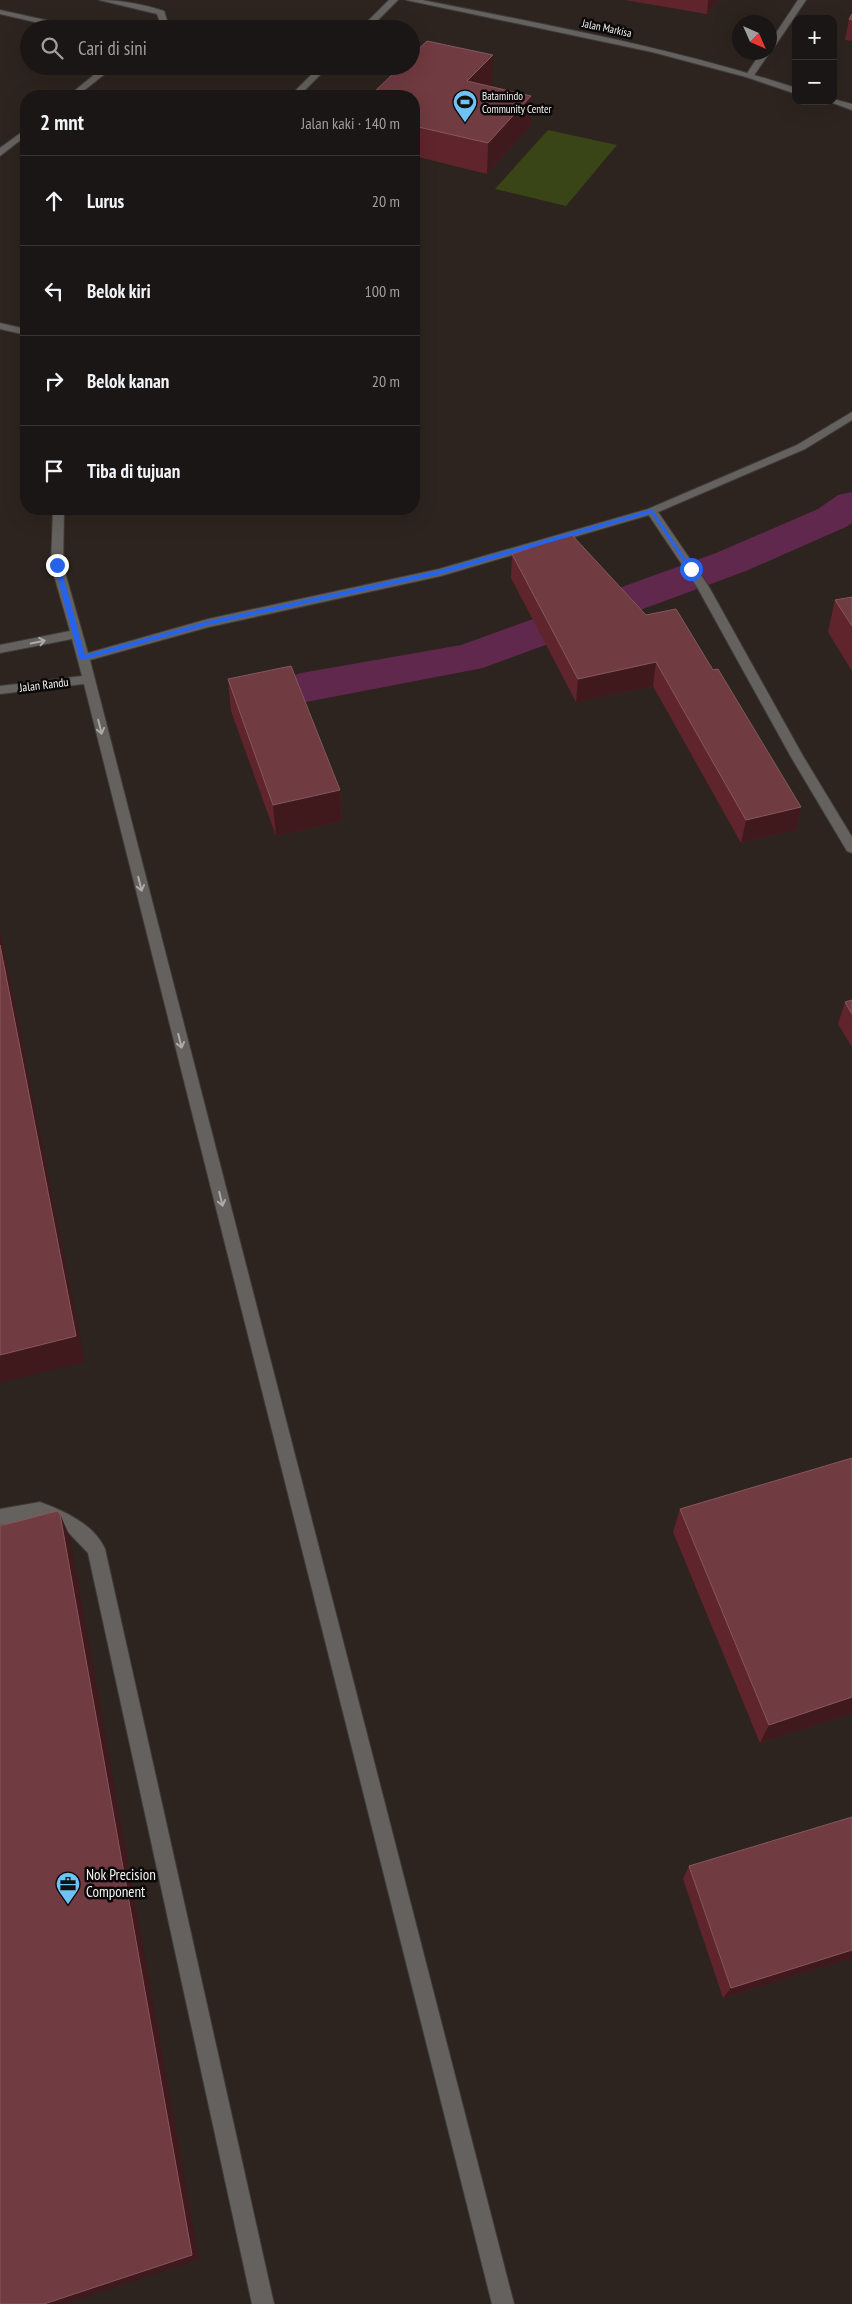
<!DOCTYPE html>
<html lang="id">
<head>
<meta charset="utf-8">
<style>
	body { margin:0; font-family:"PT Sans Narrow",sans-serif; background:#221f1e; color:#f1f3f6 }
	.controls { position:absolute; right:15px; top:15px; display:grid; overflow:hidden; border-radius:10px; box-shadow:0 5px 20px #0002 }
	.controls button { width:45px; height:45px; display:grid; place-items:center; padding:0; border:0; border-bottom:1px solid #373534; background:#191615; color:#f1f3f6; font:25px sans-serif }
	.compass { position:absolute; left:732px; top:15px; width:45px; height:45px; border-radius:50%; background:#191615; box-shadow:0 5px 20px #0002; rotate:135deg }
	.stop { position:absolute; width:15px; height:15px; margin:-11px; border:4px solid #2563eb; border-radius:50%; background:#fff }
	.stop.end { background:#2563eb; border-color:#fff; box-shadow:0 1px 5px #0008 }
	.list { margin:0; padding:0; list-style:none }
	h2 { display:flex; justify-content:space-between; align-items:center; height:65px; margin:0; padding:0 20px; font-size:21px }
	h2 small { font-size:16px; font-weight:400; color:#9f9fa0 }
	.list li { display:grid; grid-template-columns:32px 1fr auto; gap:15px; align-items:center; box-sizing:border-box; height:90px; padding:0 20px; border-top:1px solid #373534 }
	.list b { display:block; font-size:19px; white-space:nowrap }
	.list em { font-size:16px; font-style:normal; color:#9f9fa0 }
	.icon { flex:none; width:28px; height:28px; fill:none; stroke:currentColor; stroke-width:2; stroke-linecap:round; stroke-linejoin:round }
	.map { position:relative; flex:none; width:852px; height:2304px; overflow:hidden }
	.search { position:absolute; background:#191615; box-shadow:0 5px 20px #0002; left:20px; top:20px; width:400px; height:55px; display:flex; align-items:center; gap:12px; box-sizing:border-box; padding:0 18px; border-radius:28px; color:#9f9fa0; font-size:19px }
	.panel { position:absolute; background:#191615; box-shadow:0 5px 20px #0002; left:20px; top:90px; width:400px; height:425px; border-radius:20px }
	.map>svg:first-child { display:block }
</style>
</head>
<body>
<div class="map">
<svg width="852" height="2304" viewBox="0 0 852 2304">
	<rect width="100%" height="100%" fill="#211e1c"/>
	<path fill="#2d241f" fill-rule="evenodd" d="M 0,0 L 852,0 L 852,2304 L 0,2304 ZM 796,19 L 833,19 L 833,101 L 796,101 ZM 740,22 L 770,22 L 770,52 L 740,52 ZM 29,29 L 411,29 L 411,66 L 29,66 ZM 26,96 L 414,96 L 414,509 L 26,509 Z"/>
	<polygon fill="#394516" points="548,130 617,145 566,206 495,189"/>
	<g fill="none" stroke-linecap="round" stroke-linejoin="round">
		<polygon fill="#5f284c" fill-rule="evenodd" points="852,492 852,523 846,527 746,571 483,668 301,703 285,698 279,688 285,678 301,673 461,645 716,553 818,509 838,495"/>
		<defs>
			<g id="service">
				<path d="M 99,0 C 122,0 142,4 164,11 L 168,23 L 161,29 L 151,29 L 160,22 L 157,14 Z"/>
				<polygon points="798,0 806,0 773,49 770,49 770,42"/>
				<polygon points="0,10 77,27 81,29 65,29 0,14"/>
				<polygon points="770,51 770,52 753,77 747,77 746,75 761,52"/>
				<polygon points="105,66 115,66 77,96 68,96"/>
				<polygon points="26,129 26,136 0,156 0,148"/>
				<polygon points="0,323 26,329 26,335 0,329"/>
				<polygon points="652,508 656,509 709,587 803,756 852,837 852,853 847,851 791,757 697,587 646,511"/>
				<path d="M 40,1502 C 64,1511 94,1524 105,1549 L 274,2304 L 252,2304 L 88,1553 L 68,1532 L 39,1518 L 0,1525 L 0,1509 Z"/>
			</g>
			<g id="minor">
				<polygon points="389,0 398,0 369,29 360,29"/>
				<path d="M 406,0 L 422,0 C 548,25 674,48 796,88 L 796,94 L 746,77 L 652,52 Z"/>
				<polygon points="320,66 329,66 299,96 290,96"/>
				<polygon points="833,99 852,104 852,110 827,101 833,101"/>
				<polygon points="852,412 852,420 805,449 656,513 441,576 209,627 90,660 514,2304 492,2304 84,684 0,694 0,686 82,676 72,639 0,653 0,645 70,631 51,565 53,509 64,509 63,565 88,653 208,619 439,569 648,509 797,445"/>
			</g>
		</defs>
		<use href="#service" stroke="#3e3c3b" stroke-width="2"/>
		<use href="#minor" stroke="#3e3c3b" stroke-width="2"/>
		<use href="#service" fill="#65615e" fill-rule="evenodd"/>
		<use href="#minor" fill="#65615e" fill-rule="evenodd"/>
	</g>
	<g fill="#60252c">
		<polygon points="625,0 718,0 707,14"/>
		<polygon points="852,14 852,41 845,40 849,19"/>
		<polygon points="492,86 491,87 530,126 487,174 414,156 414,96"/>
		<polygon points="512,554 646,615 713,670 801,807 796,830 741,843 653,686 576,702 511,578"/>
		<polygon points="852,597 852,671 828,632 835,600"/>
		<polygon points="228,679 340,790 342,821 276,836 231,711"/>
		<polygon points="852,1000 852,1047 838,1024 845,1002"/>
		<polygon points="680,1509 852,1713 760,1743 673,1532"/>
		<polygon points="689,1866 852,1958 723,1998 683,1879"/>
	</g>
	<g fill="#40191d">
		<polygon points="708,0 718,0 707,14"/>
		<polygon points="493,55 492,86 466,112 467,81"/>
		<polygon points="531,96 530,126 487,174 488,143"/>
		<polygon points="656,662 653,686 576,702 578,679"/>
		<polygon points="340,790 342,821 276,836 273,805"/>
		<polygon points="801,807 796,830 741,843 746,820"/>
		<polygon points="0,930 85,1362 0,1383"/>
		<polygon points="60,1514 70,1537 199,2259 65,2304 44,2304"/>
		<polygon points="852,1697 852,1713 760,1743 769,1725"/>
		<polygon points="852,1950 852,1958 723,1998 731,1988"/>
	</g>
	<g fill="#703b41" stroke="#85585d">
		<polygon points="852,14 852,20 849,19"/>
		<polygon points="427,41 493,55 467,81 531,96 488,143 414,126 414,96 370,96 401,66 411,66 411,56"/>
		<polygon points="571,534 646,615 676,609 713,670 718,669 801,807 746,820 656,662 578,679 512,554"/>
		<polygon points="852,597 852,626 835,600"/>
		<polygon points="291,666 340,790 273,805 228,679"/>
		<polygon points="0,945 76,1336 0,1355"/>
		<polygon points="852,1000 852,1014 845,1002"/>
		<polygon points="852,1458 852,1697 769,1725 680,1509"/>
		<polygon points="57,1511 60,1514 192,2255 44,2304 0,2304 0,1526"/>
		<polygon points="852,1817 852,1950 731,1988 689,1866"/>
	</g>
	<defs><path id="oneway-shaft" d="M-6 0H5M1.5-3L5.5 0L1.5 3" fill="none" stroke-width="1.6" stroke-linecap="round" stroke-linejoin="round" transform="scale(1.25)"/></defs>
	<g stroke="#adaaa8">
		<use href="#oneway-shaft" transform="translate(38 642) rotate(-11)"/>
		<use href="#oneway-shaft" transform="translate(100 727) rotate(76)"/>
		<use href="#oneway-shaft" transform="translate(140 884) rotate(76)"/>
		<use href="#oneway-shaft" transform="translate(180 1041) rotate(76)"/>
		<use href="#oneway-shaft" transform="translate(221 1199) rotate(76)"/>
	</g>
	<polygon fill="#2563eb" points="652,509 693,570 689,570 651,513 441,574 208,625 83,660 79,658 54,565 57,563 60,565 85,655 208,621 440,570"/>
	<defs>
		<symbol id="stadium-pin" viewBox="-11 -11 22 30"><path d="M0 17L-7.5 6A9.5 9.5 0 1 1 7.5 6Z" fill="#6fc2f4" stroke="#0a0808"/><path d="M0-5a6.5 5 0 1 0 0 10a6.5 5 0 1 0 0-10ZM-3.5-1.8h7v3.6h-7Z" fill="#111"/></symbol>
		<symbol id="office-pin" viewBox="-11 -11 22 30"><path d="M0 17L-7.5 6A9.5 9.5 0 1 1 7.5 6Z" fill="#6fc2f4" stroke="#0a0808"/><path d="M-6-3h4V-5.5h4V-3h4V5H-6ZM-1-4.5V-3h2v-1.5ZM-6 0V1H6V0Z" fill="#111"/></symbol>
	</defs>
	<g fill-rule="evenodd">
		<use href="#stadium-pin" x="451" y="88" width="28" height="38"/>
		<use href="#office-pin" x="54" y="1870" width="28" height="38"/>
	</g>
	<g text-anchor="middle" stroke-width="5" stroke-linejoin="round" paint-order="stroke">
		<g font-size="11" fill="#f5f3f2" stroke="#0a0808">
			<text transform="translate(607 28) rotate(12)" y="4">Jalan Markisa</text>
		</g>
		<g font-size="11" fill="#f5f3f2" stroke="#0a0808" text-anchor="start">
			<text x="482" y="100">Batamindo<tspan x="482" dy="13">Community Center</tspan></text>
		</g>
		<g font-size="12" fill="#f5f3f2" stroke="#0a0808">
			<text transform="translate(44 685) rotate(-7)" y="4">Jalan Randu</text>
		</g>
		<g font-size="15" fill="#f5f3f2" stroke="#0a0808" text-anchor="start">
			<text x="86" y="1880">Nok Precision<tspan x="86" dy="17">Component</tspan></text>
		</g>
	</g>
</svg>
<div class="controls">
<button>+</button>
<button>−</button>
</div>
<svg class="compass" viewBox="-18 -18 36 36"><path d="M0-13l5 13h-10z" fill="#e53935"/><path d="M0 13l5-13h-10z" fill="#9f9fa0"/></svg>
<div class="stop" style="left:691px;top:569px"></div>
<div class="stop end" style="left:57px;top:565px"></div>
<div class="search"><svg class="icon" aria-label="search" viewBox="0 0 24 24"><circle cx="10" cy="10" r="6"/><path d="M15 15l6 6"/></svg>Cari di sini</div>
<section class="panel">
<h2>2 mnt<small>Jalan kaki · 140 m</small></h2>
<ul class="list">
<li><svg class="icon" aria-label="ahead" viewBox="0 0 24 24"><path d="M12 20V5M6 11l6-6 6 6"/></svg><div><b>Lurus</b></div><em>20 m</em></li>
<li><svg class="icon" aria-label="left" viewBox="0 0 24 24"><path d="M17 20v-9H6M10 6l-5 5 5 5"/></svg><div><b>Belok kiri</b></div><em>100 m</em></li>
<li><svg class="icon" aria-label="right" viewBox="0 0 24 24"><path d="M7 20v-9h11M14 6l5 5-5 5"/></svg><div><b>Belok kanan</b></div><em>20 m</em></li>
<li><svg class="icon" aria-label="arrive" viewBox="0 0 24 24"><path d="M6 21V4h12l-3 4 3 4H6"/></svg><div><b>Tiba di tujuan</b></div></li>
</ul>
</section>
</div>
</body>
</html>
